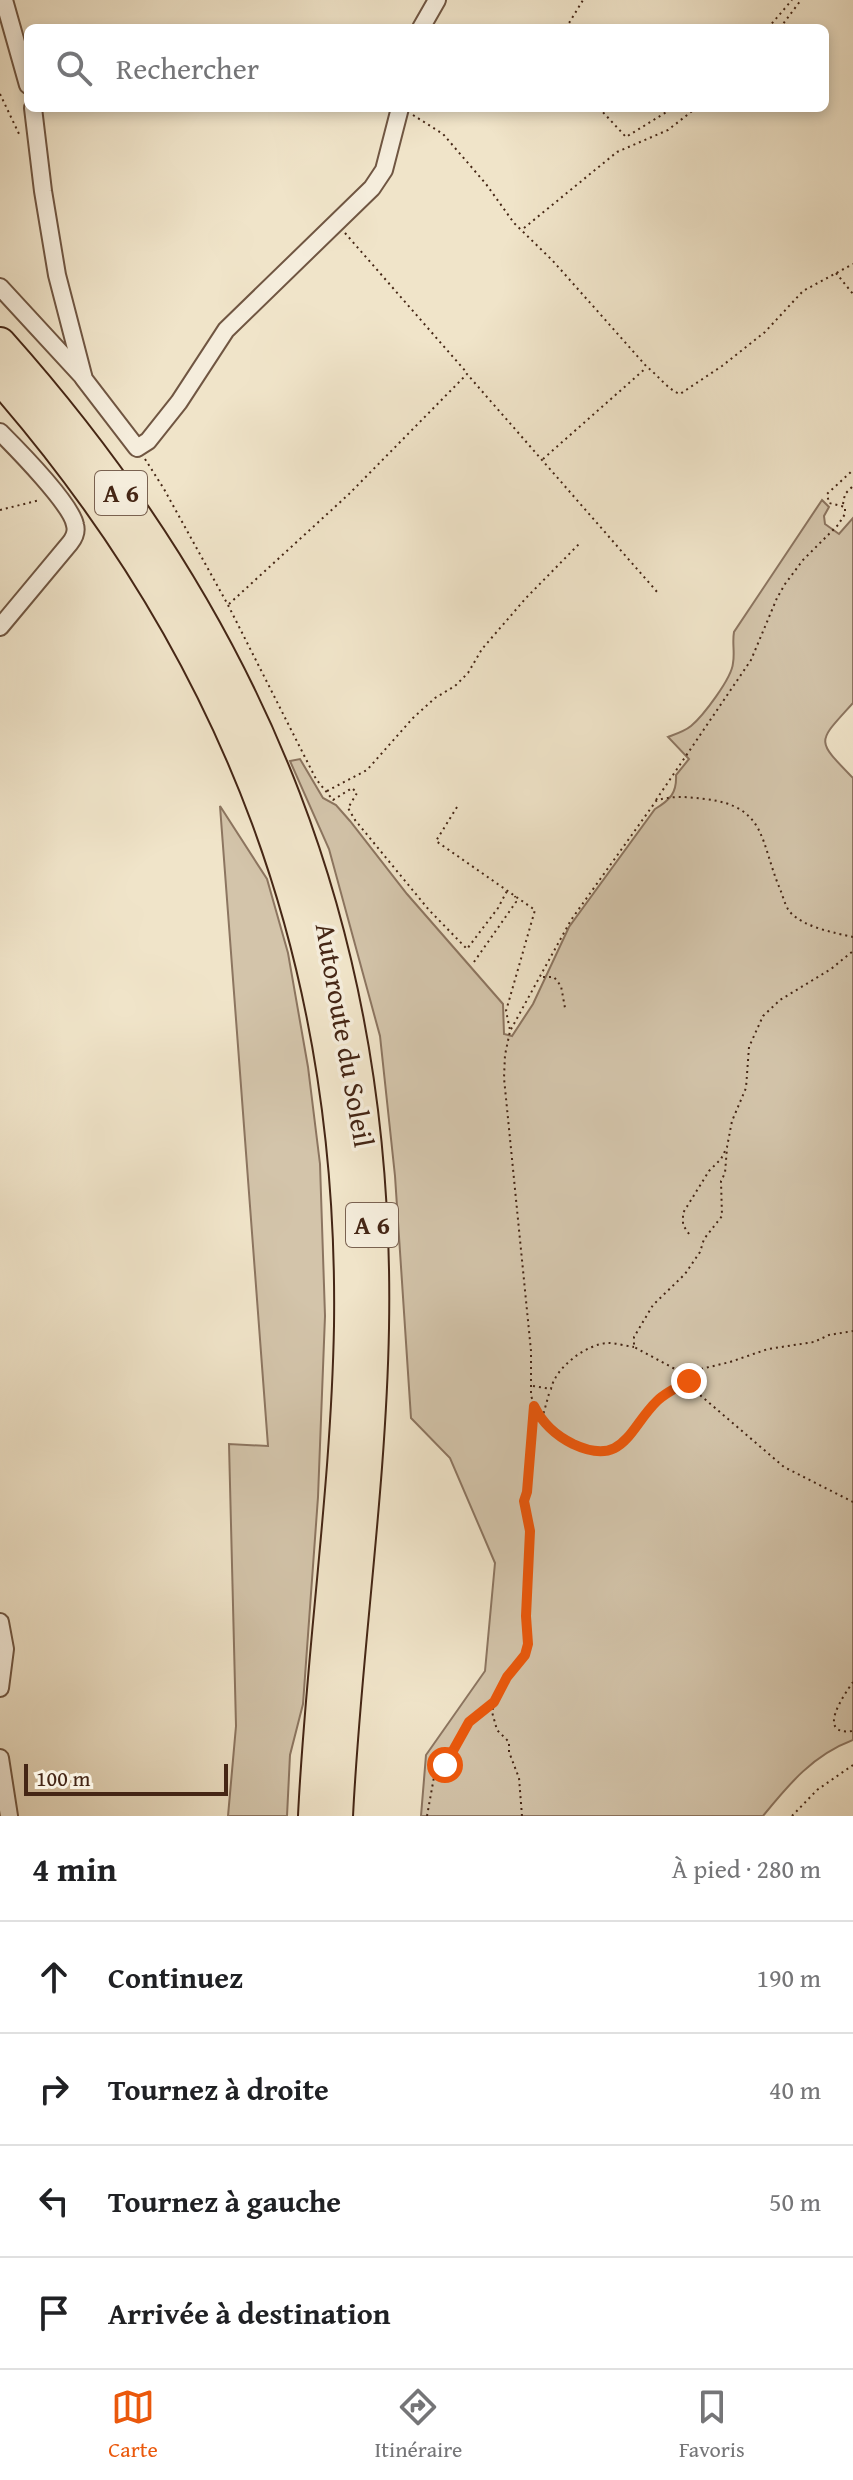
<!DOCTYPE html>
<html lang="fr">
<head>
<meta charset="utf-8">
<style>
	body { margin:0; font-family:"Gentium Book Plus",serif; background:#f6f6f6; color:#202124 }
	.scale { position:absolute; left:24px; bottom:20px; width:204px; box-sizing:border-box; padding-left:8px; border:4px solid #452615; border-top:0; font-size:22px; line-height:28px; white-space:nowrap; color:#452615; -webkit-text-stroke:6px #f5eddc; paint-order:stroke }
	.stop { position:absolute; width:24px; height:24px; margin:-18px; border:6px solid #ea580c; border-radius:50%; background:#fff }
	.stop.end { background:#ea580c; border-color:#fff; box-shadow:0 2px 8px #0008 }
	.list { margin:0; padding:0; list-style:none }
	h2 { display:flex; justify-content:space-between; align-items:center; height:104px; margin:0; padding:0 32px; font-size:34px }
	h2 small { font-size:26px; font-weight:400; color:#757577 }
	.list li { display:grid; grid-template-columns:52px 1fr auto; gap:24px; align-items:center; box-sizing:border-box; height:112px; padding:0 32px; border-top:2px solid #e0e0e0 }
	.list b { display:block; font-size:30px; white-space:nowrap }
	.list em { font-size:26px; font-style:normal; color:#757577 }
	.icon { flex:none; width:44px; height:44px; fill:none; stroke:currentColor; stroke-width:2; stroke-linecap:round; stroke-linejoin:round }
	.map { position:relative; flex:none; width:853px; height:1816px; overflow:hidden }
	.search { position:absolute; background:#fff; box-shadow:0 4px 12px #0003; left:24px; right:24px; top:24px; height:88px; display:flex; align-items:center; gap:20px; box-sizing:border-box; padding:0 28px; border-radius:12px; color:#757577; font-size:30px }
	.sheet { height:552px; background:#fff }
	nav { display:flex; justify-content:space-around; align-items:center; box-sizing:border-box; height:112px; border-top:2px solid #e0e0e0; background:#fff; font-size:22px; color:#757577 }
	nav a { display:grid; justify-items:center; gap:4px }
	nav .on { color:#ea580c }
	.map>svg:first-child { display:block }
</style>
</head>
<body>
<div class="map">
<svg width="853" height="1816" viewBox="0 0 853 1816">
	<rect width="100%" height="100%" fill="#f0e4c9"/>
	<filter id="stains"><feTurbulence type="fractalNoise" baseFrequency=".0025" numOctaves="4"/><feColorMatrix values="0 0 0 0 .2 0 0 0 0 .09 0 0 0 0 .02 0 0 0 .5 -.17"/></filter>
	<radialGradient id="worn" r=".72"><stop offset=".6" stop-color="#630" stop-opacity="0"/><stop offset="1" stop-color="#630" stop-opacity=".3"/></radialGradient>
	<g fill="#d3c4aa" stroke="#8c7560" stroke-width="2">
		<path d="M 822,500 L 829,507 L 824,516 L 825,524 L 839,534 L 853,518 L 853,703 C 817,743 815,739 853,778 L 853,1740 C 813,1755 789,1784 763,1816 L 421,1816 L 426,1755 L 485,1671 L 495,1563 L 450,1458 L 411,1418 L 395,1176 L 380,1036 L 329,849 L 290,761 L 300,759 L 323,798 L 336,805 L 350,821 L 407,894 L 503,1004 L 504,1034 L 512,1036 L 533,1004 L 569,927 L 655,809 C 670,800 677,793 676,775 L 689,759 L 668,737 C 676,734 685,731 691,726 C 703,716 732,678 733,663 C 735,652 732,643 734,632 Z"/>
		<polygon points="220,806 267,879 288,953 308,1067 320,1164 325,1316 318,1497 303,1704 290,1755 287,1816 228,1816 236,1726 229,1444 268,1446"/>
	</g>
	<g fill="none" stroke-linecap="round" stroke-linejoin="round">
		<defs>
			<g id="street">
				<polyline points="4,0 28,85"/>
				<polyline points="421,28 437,0"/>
				<polyline points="33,108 43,191 57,275 84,379 137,448 148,441 179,402 226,330 372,188 384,170 400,108"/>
				<polyline points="0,287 83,377"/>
				<path d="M 0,432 C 16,448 72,505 75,525 C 77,532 74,538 70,543 L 0,627"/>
				<polyline points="0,1622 5,1649 0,1688"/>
				<polyline points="0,1758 9,1816"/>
			</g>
			<g id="highway">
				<path d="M 0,343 C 255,629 380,943 373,1328 C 370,1491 345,1653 337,1816"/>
				<path d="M 0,378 C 240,652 355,961 350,1326 C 347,1490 322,1652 314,1816"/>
			</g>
		</defs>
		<use href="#street" stroke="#705642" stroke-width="20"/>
		<use href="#highway" stroke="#452615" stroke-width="34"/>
		<g stroke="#452615" stroke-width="2" stroke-dasharray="2 4" stroke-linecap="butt">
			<polyline points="566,28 583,0"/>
			<polyline points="768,28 792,0"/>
			<polyline points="780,28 801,0"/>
			<polyline points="0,94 20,136"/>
			<polyline points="599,108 626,137 673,108"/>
			<path d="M 413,115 L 443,134 L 486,184 L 514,223 L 553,261 L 647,367 C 658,375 668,390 680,394 L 722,366 L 765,332 L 803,291 L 853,264"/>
			<polyline points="524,228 617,152 668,130 696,108"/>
			<polyline points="345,233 467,373"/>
			<polyline points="836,273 853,294"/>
			<polyline points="145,459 164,489 228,605 316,779 333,800 352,788 357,793 348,808 355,820 429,910 467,949 498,908 507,891"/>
			<polyline points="543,459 646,368"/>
			<polyline points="843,504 845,494 853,486"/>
			<polyline points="0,510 40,500"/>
			<polyline points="229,604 349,494 467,374 658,593"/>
			<polyline points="327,791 367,770 413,718 435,698 455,686 468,673 482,649 526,598 579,544"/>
			<polyline points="656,800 751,660 777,598 785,584 803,560 838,525 845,514 845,507 829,503 827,494 853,470"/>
			<polyline points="457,807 436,841 535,910 506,1011 510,1030"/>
			<path d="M 853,937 C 835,933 803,927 790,912 C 785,906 783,896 780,889 C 760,842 767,806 705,799 C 688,797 671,795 656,801 L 571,920 L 510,1031 L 505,1055 L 504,1078 L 531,1351 L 531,1396 L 541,1420 L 546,1426 L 569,1442 L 597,1452 L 615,1447 L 632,1436 L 657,1400 L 689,1381 L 693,1374 L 701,1369 L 730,1362 L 768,1349 L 814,1342 L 829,1335 L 853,1331"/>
			<polyline points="474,962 516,902 515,896"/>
			<polyline points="543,977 554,977 561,986 565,1008"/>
			<polyline points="689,1234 683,1225 683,1213 709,1171 721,1159 727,1147 732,1121 746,1088 749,1047 763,1016 780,1000 831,969 853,951"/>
			<polyline points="690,1377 634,1347 634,1337 653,1305 685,1274 700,1252 704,1239 722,1216 721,1181 725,1173 727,1148"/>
			<polyline points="689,1381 700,1395 784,1467 853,1502"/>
			<path d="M 533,1386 L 551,1389 C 555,1368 586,1344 608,1343 C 616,1343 626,1346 634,1347"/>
			<polyline points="542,1419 550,1390"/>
			<path d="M 853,1682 C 844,1695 815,1736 853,1731"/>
			<polyline points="427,1816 434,1777 458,1745 469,1722 493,1703"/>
			<polyline points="522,1816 519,1778 509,1752 509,1742 497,1730 492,1712 498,1690 525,1655 528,1644 526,1616 530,1531 524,1501 527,1492 534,1407"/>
			<polyline points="792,1816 817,1790 853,1765"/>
		</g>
		<use href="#street" stroke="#f5eddc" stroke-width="16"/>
		<use href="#highway" stroke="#f0e4c9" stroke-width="30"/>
	</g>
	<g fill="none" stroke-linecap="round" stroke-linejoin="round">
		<path stroke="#ea580c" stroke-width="10" d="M 445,1765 L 469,1722 L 494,1702 L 507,1677 L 525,1655 L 528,1644 L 526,1616 L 530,1531 L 524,1501 L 527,1492 L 534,1406 C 543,1424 555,1435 573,1444 C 624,1468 629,1428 657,1401 C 665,1393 679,1386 689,1381"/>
	</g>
	<g text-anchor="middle" stroke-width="7" stroke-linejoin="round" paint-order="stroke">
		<g fill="#f5eddc" stroke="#7a6251" stroke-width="2">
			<rect x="95" y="471" width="52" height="44" rx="6"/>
			<rect x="346" y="1203" width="52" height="44" rx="6"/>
		</g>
		<g font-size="26" font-weight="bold" fill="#452615">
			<text x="121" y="502">A 6</text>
			<text x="372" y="1234">A 6</text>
		</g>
		<g font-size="28" fill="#452615" stroke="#f5eddc">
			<text transform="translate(345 1035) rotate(80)" y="10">Autoroute du Soleil</text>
		</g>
	</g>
	<rect width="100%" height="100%" filter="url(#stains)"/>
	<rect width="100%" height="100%" fill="url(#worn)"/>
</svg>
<div class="scale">100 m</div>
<div class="stop" style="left:445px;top:1765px"></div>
<div class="stop end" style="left:689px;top:1381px"></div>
<div class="search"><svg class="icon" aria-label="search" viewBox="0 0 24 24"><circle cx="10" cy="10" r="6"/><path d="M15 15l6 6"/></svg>Rechercher</div>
</div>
<section class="sheet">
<h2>4 min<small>À pied · 280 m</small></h2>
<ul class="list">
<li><svg class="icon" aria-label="ahead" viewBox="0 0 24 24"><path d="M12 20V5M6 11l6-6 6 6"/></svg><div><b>Continuez</b></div><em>190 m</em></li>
<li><svg class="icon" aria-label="right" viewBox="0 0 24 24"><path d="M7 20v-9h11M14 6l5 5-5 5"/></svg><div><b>Tournez à droite</b></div><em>40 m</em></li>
<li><svg class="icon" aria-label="left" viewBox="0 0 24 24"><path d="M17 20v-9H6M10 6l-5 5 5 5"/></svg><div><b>Tournez à gauche</b></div><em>50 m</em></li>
<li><svg class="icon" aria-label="arrive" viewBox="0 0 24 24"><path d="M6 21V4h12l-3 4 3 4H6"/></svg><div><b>Arrivée à destination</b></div></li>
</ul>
</section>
<nav>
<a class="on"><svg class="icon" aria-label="map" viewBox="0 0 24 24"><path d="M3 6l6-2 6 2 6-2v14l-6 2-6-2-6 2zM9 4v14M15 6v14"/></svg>Carte</a>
<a><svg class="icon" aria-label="directions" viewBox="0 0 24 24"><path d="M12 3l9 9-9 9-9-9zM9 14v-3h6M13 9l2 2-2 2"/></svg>Itinéraire</a>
<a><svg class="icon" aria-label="saved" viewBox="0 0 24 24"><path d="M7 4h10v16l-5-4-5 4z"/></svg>Favoris</a>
</nav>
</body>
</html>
